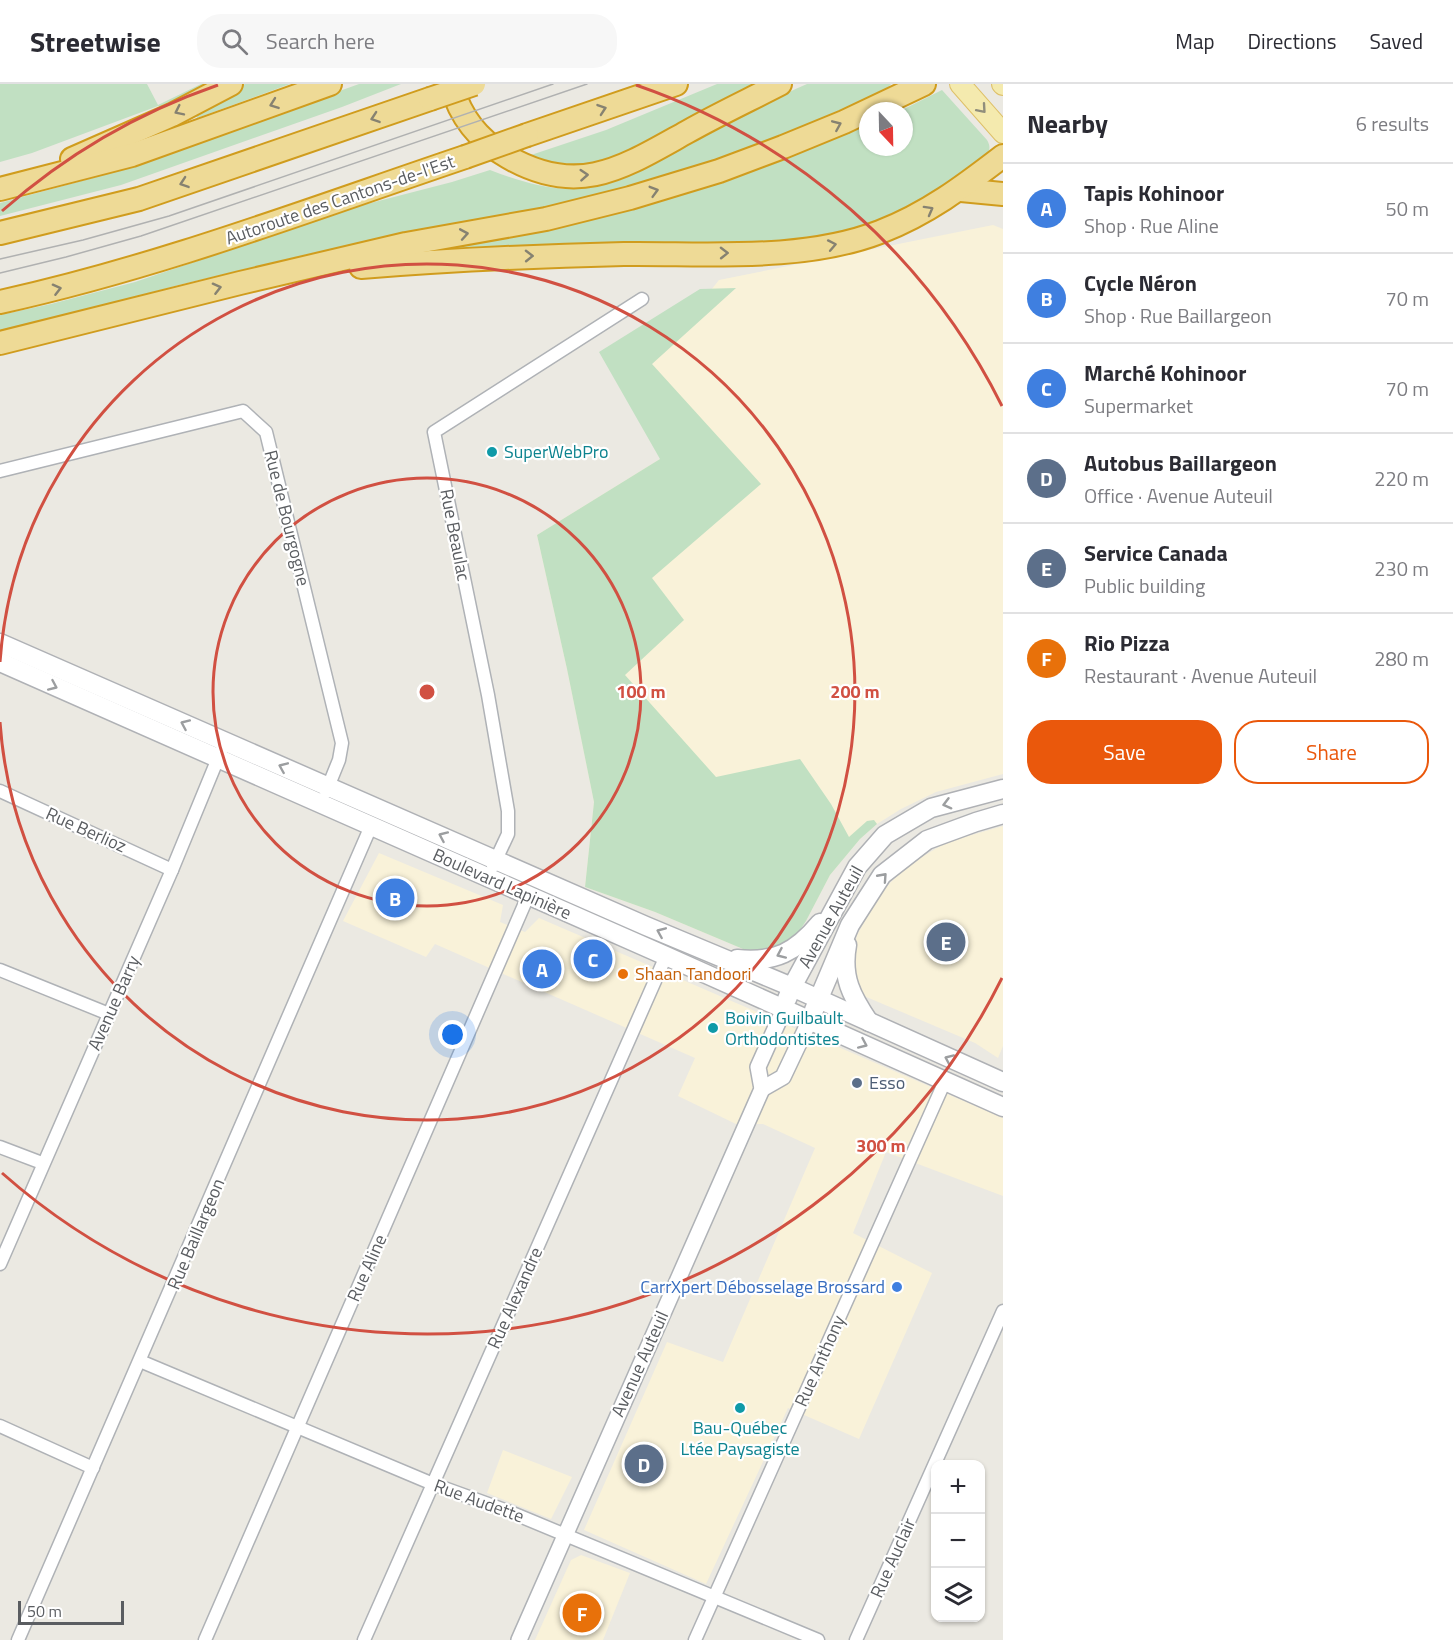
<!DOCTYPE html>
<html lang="en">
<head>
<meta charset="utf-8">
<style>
	body { margin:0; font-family:"Titillium Web",sans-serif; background:#f7f7f7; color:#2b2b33 }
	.controls { position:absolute; right:18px; bottom:18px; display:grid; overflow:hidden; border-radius:12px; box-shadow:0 2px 4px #0004 }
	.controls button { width:54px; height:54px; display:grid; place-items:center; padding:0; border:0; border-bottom:2px solid #e1e1e2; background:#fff; color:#2b2b33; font:30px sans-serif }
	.compass { position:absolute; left:859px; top:18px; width:54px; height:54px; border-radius:50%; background:#fff; box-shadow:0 2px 4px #0004; rotate:158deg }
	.scale { position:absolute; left:18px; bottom:15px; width:106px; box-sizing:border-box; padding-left:6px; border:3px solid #5a5d61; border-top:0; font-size:16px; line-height:21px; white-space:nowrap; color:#5a5d61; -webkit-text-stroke:4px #fff; paint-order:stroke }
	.you { position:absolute; left:453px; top:951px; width:21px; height:21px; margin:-15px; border:4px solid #fff; border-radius:50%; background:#1a73e8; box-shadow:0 0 0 9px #1a73e833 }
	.badge { display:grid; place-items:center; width:39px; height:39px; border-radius:50%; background:#ea580c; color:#fff; font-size:20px; font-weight:700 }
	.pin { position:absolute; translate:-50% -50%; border:3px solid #fff; box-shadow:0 2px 6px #0006 }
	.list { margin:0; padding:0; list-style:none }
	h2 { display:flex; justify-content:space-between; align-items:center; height:78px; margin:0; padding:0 24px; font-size:26px }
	h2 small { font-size:20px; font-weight:400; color:#7c7c81 }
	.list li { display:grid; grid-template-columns:39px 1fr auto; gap:18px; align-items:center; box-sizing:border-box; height:90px; padding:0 24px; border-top:2px solid #e1e1e2 }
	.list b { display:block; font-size:22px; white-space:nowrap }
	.list p { margin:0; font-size:20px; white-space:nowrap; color:#7c7c81 }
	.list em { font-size:20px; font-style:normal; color:#7c7c81 }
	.actions { display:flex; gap:12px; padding:18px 24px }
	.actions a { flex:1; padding:14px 0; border:2px solid #ea580c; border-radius:24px; text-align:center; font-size:21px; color:#ea580c }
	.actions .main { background:#ea580c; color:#fff }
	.icon { flex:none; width:33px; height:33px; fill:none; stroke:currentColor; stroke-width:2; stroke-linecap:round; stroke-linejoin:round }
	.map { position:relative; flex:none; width:1003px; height:1556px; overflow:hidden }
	header { display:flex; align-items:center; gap:36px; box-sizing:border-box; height:84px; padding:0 30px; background:#fff; border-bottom:2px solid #e1e1e2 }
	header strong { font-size:28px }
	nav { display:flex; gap:33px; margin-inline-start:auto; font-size:21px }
	.search { width:420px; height:54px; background:#f7f7f7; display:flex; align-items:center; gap:15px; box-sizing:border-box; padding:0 21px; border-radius:24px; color:#7c7c81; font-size:22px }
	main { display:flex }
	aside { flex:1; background:#fff }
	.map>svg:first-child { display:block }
</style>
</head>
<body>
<header>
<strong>Streetwise</strong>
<div class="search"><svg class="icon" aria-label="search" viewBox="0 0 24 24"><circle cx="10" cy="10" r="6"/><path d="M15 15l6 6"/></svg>Search here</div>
<nav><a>Map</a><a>Directions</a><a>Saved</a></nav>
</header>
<main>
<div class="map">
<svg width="1003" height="1556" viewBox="0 0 1003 1556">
	<rect width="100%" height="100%" fill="#ebe9e2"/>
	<g fill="#f9f2d9">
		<polygon points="993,141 1003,145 1003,690 936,708 901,725 877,740 860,755 830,791 806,837 791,855 743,865 655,828 585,803 594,718 567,585 537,451 660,375 652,280 719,196"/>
		<polygon points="1003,742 1003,962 998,974 975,959 864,912 852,881 857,851 881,808 907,782 947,758"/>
		<polygon points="379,769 503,821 500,838 525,848 539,834 1003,1034 1003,1112 886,1068 853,1149 932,1189 859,1355 788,1324 706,1500 584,1446 667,1258 723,1278 815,1064 763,1040 736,1040 678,1012 695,974 435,860 426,873 343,837"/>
		<polygon points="503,1366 572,1393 551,1435 487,1409"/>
		<polygon points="581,1471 630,1489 603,1556 535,1556 571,1476"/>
	</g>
	<g fill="#c1e0c2">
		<polygon points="0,0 147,0 158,21 201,0 211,0 166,23 158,22 32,69 0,78"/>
		<polygon points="245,0 290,0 197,34 194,27"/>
		<polygon points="359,0 401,0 342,23 121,101 0,132 0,119 111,89"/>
		<polygon points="717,0 761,0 622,73 570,84 525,73 606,46"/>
		<path d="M 807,0 L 891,0 L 886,6 L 871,15 L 750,66 L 607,111 L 520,130 L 413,148 L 313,169 L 179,201 L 0,249 L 0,231 L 51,220 L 135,198 L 363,121 L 452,98 L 490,86 C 516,96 546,106 575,105 C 617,103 652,79 688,59 C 728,39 766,18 807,0 Z"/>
		<path d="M 942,6 L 987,56 C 991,63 990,67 985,73 L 932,111 L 878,139 L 811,157 L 454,169 L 453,160 L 758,84 L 868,40 L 868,63 L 904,63 L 904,27 L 900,27 Z"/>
		<polygon points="736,204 652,280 761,400 652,494 684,536 625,591 716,693 800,675 831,720 849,753 867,737 874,736 877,740 860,755 830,791 806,837 798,849 785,859 767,866 750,867 743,865 655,828 585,803 594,718 567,585 537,451 660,375 599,268 700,205"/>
	</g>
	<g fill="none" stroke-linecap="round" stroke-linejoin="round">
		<defs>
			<g id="minor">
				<polyline points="0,387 243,327 266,348 342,659 339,676 326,708"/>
				<polyline points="0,707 172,786"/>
				<polyline points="493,782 508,750 508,727 488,611 434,348 642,215"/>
				<polyline points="0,886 109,930"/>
				<polyline points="0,1063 42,1079"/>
				<polyline points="0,1180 172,786 221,667"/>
				<polyline points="140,1277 433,1400 510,1428 818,1556"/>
				<polyline points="0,1342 93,1384"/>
				<polyline points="18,1556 371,742"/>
				<polyline points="205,1556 528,812"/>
				<polyline points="364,1556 666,872"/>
				<polyline points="695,1556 945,997"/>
				<polyline points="856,1556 1003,1227"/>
			</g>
			<g id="tertiary">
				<polyline points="762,1005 783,993 810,936"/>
				<polyline points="519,1556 762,1005 758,983 784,925"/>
			</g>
			<g id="secondary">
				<polyline points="0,559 646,842 792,903 1003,998"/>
				<polyline points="0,578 666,872 1003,1023"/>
				<path d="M 847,861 C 841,893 852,913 869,938"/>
				<path d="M 737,875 C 775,879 796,868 820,839"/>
				<polyline points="787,915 792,903 857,783 885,751 931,724 1003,705"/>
				<polyline points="814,926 850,841 882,791 927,756 976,738 1003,730"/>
			</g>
			<g id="primary">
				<polyline points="960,0 1003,49"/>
				<polyline points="1002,0 1003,1"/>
			</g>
			<g id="motorway">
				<path d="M 451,0 C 460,33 478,56 508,73 C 579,114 624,83 687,48 C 717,31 749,16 780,0"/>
				<polyline points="527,51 676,0"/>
				<polyline points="72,75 172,31 231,0"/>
				<polyline points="0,105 132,71 330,0"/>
				<polyline points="961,106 1003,110"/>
				<polyline points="0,149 139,115 430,15"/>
				<path d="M 361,183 C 449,176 536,172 624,170 C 707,169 802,178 880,148 C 927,130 964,102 1003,72"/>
				<path d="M 0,218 C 159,183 311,125 465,73"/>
				<polyline points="0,259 240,199 406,160 546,135 630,114 719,87 783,63 844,38 924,0"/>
			</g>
		</defs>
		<use href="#minor" stroke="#afb2b6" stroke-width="15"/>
		<use href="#tertiary" stroke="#afb2b6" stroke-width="18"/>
		<use href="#secondary" stroke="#afb1b5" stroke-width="21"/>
		<use href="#primary" stroke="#dec068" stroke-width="22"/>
		<use href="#motorway" stroke="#d09c1d" stroke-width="26"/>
		<use href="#minor" stroke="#fff" stroke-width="12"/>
		<use href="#tertiary" stroke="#fff" stroke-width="15"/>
		<use href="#secondary" stroke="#fff" stroke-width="18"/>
		<use href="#primary" stroke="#f4eaae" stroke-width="20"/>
		<use href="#motorway" stroke="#eeda96" stroke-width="22"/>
		<g stroke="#b0b1b1" stroke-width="1.5">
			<polyline points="0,175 83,156 169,132 553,0"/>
			<polyline points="0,189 66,173 141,152 587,0"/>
		</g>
		<defs>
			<g id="motorway-bridge">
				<polyline points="430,15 474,0"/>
				<polyline points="465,73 527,51"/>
			</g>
		</defs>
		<use href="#motorway-bridge" stroke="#d09c1d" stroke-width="26" stroke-linecap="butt"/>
		<use href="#motorway-bridge" stroke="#eeda96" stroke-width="22"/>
	</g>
	<defs><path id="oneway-chevron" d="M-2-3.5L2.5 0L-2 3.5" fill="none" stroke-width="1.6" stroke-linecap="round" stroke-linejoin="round" transform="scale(1.5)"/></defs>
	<g stroke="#868271">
		<use href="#oneway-chevron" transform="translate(274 20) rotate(160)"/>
		<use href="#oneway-chevron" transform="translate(602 25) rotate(-19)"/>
		<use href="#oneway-chevron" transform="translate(179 27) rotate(154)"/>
		<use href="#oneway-chevron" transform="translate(375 34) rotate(161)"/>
		<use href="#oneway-chevron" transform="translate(837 41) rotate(-23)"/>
		<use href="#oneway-chevron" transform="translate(584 91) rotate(-4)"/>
		<use href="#oneway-chevron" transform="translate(184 99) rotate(161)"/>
		<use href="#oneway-chevron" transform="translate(654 107) rotate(-16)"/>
		<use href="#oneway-chevron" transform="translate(929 126) rotate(-29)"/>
		<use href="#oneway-chevron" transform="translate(464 150) rotate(-10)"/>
		<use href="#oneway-chevron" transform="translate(832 161) rotate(-11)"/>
		<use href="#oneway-chevron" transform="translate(724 169) rotate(-1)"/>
		<use href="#oneway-chevron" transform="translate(529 172) rotate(-1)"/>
		<use href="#oneway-chevron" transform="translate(217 204) rotate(-14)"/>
		<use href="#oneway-chevron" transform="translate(57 205) rotate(-14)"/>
	</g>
	<use stroke="#908e7c" href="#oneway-chevron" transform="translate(982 25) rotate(49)"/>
	<g stroke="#9c9ea0">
		<use href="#oneway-chevron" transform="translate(53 602) rotate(24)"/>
		<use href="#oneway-chevron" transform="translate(185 640) rotate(-156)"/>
		<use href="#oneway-chevron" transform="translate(283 683) rotate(-157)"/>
		<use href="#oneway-chevron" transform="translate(947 720) rotate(165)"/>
		<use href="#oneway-chevron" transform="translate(443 752) rotate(-156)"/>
		<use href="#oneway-chevron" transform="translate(883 793) rotate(-48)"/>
		<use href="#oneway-chevron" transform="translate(661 848) rotate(-157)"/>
		<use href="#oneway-chevron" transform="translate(781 870) rotate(156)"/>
		<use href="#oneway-chevron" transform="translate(863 960) rotate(24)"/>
		<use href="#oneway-chevron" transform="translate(949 975) rotate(-156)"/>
	</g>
	<g fill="none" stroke="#d15042" stroke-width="3">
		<circle cx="427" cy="608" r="214"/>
		<path d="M0 578A428 428 0 1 1 0 638"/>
		<path d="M1002 894A642 642 0 0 1 2 1089M2 127A642 642 0 0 1 218 1M636 1A642 642 0 0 1 1002 322"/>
	</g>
	<g fill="#0f9aa8" stroke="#fff" stroke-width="2">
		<circle cx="492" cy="368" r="6"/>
		<circle cx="713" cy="944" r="6"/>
		<circle cx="740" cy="1324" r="6"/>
	</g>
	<circle fill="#e8710a" stroke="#fff" stroke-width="2" cx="623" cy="890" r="6"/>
	<circle fill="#5c6f8a" stroke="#fff" stroke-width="2" cx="857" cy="999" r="6"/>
	<circle fill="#3f7fe0" stroke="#fff" stroke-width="2" cx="897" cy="1203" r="6"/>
	<g text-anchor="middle" stroke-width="4.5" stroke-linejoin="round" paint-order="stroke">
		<g font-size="18" fill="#5a5d61" stroke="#fff">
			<text transform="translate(340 116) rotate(-19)" y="6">Autoroute des Cantons-de-l'Est</text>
			<text transform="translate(287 434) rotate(76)" y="6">Rue de Bourgogne</text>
			<text transform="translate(455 451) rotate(79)" y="6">Rue Beaulac</text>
			<text transform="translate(86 746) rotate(24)" y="6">Rue Berlioz</text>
			<text transform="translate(502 800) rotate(24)" y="6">Boulevard Lapinière</text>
			<text transform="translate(831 833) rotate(-61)" y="6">Avenue Auteuil</text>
			<text transform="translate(114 919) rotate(-66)" y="6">Avenue Barry</text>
			<text transform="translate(196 1150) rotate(-67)" y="6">Rue Baillargeon</text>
			<text transform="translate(367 1184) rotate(-66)" y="6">Rue Aline</text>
			<text transform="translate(515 1214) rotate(-66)" y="6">Rue Alexandre</text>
			<text transform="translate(820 1277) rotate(-66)" y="6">Rue Anthony</text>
			<text transform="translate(640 1280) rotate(-66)" y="6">Avenue Auteuil</text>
			<text transform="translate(479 1417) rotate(20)" y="6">Rue Audette</text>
			<text transform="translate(893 1474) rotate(-66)" y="6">Rue Auclair</text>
		</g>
		<g font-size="18" fill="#0d838f" stroke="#fff" text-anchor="start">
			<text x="504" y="374">SuperWebPro</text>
			<text x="725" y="940">Boivin Guilbault<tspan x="725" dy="21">Orthodontistes</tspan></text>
			<text x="740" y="1350" text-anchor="middle">Bau-Québec<tspan x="740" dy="21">Ltée Paysagiste</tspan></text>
		</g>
		<g font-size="18" fill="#c56008" stroke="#fff" text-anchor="start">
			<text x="635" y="896">Shaan Tandoori</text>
		</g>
		<g font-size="18" fill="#4e5e75" stroke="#fff" text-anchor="start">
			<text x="869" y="1005">Esso</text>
		</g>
		<g font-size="18" fill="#366cbe" stroke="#fff" text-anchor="end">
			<text x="885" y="1209">CarrXpert Débosselage Brossard</text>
		</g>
	</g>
	<circle cx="427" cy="608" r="9" fill="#d15042" stroke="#fff" stroke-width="3"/>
	<g font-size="18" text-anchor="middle" font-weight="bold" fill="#d15042" stroke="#fff" stroke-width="4.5" stroke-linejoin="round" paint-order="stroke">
		<text x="641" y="614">100 m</text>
		<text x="855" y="614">200 m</text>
		<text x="881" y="1068">300 m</text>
	</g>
</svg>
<div class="controls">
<button>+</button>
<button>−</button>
<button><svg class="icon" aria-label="layers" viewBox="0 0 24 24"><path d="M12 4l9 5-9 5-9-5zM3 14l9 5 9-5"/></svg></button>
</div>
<svg class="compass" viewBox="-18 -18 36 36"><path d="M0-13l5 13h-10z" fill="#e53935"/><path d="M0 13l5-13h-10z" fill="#7c7c81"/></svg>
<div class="scale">50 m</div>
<div class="you"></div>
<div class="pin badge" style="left:542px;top:885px;background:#3f7fe0">A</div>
<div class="pin badge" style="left:395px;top:814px;background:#3f7fe0">B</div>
<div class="pin badge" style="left:593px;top:875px;background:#3f7fe0">C</div>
<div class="pin badge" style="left:644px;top:1380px;background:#5c6f8a">D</div>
<div class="pin badge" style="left:946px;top:858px;background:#5c6f8a">E</div>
<div class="pin badge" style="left:582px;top:1529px;background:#e8710a">F</div>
</div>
<aside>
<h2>Nearby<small>6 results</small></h2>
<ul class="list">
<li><span class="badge" style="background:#3f7fe0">A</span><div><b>Tapis Kohinoor</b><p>Shop · Rue Aline</p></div><em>50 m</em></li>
<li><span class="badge" style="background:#3f7fe0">B</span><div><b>Cycle Néron</b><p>Shop · Rue Baillargeon</p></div><em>70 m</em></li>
<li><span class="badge" style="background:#3f7fe0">C</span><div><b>Marché Kohinoor</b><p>Supermarket</p></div><em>70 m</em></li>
<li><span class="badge" style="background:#5c6f8a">D</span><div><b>Autobus Baillargeon</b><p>Office · Avenue Auteuil</p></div><em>220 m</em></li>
<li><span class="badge" style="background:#5c6f8a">E</span><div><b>Service Canada</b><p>Public building</p></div><em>230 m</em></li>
<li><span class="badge" style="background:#e8710a">F</span><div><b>Rio Pizza</b><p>Restaurant · Avenue Auteuil</p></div><em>280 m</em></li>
</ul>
<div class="actions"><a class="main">Save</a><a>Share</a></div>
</aside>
</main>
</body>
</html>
